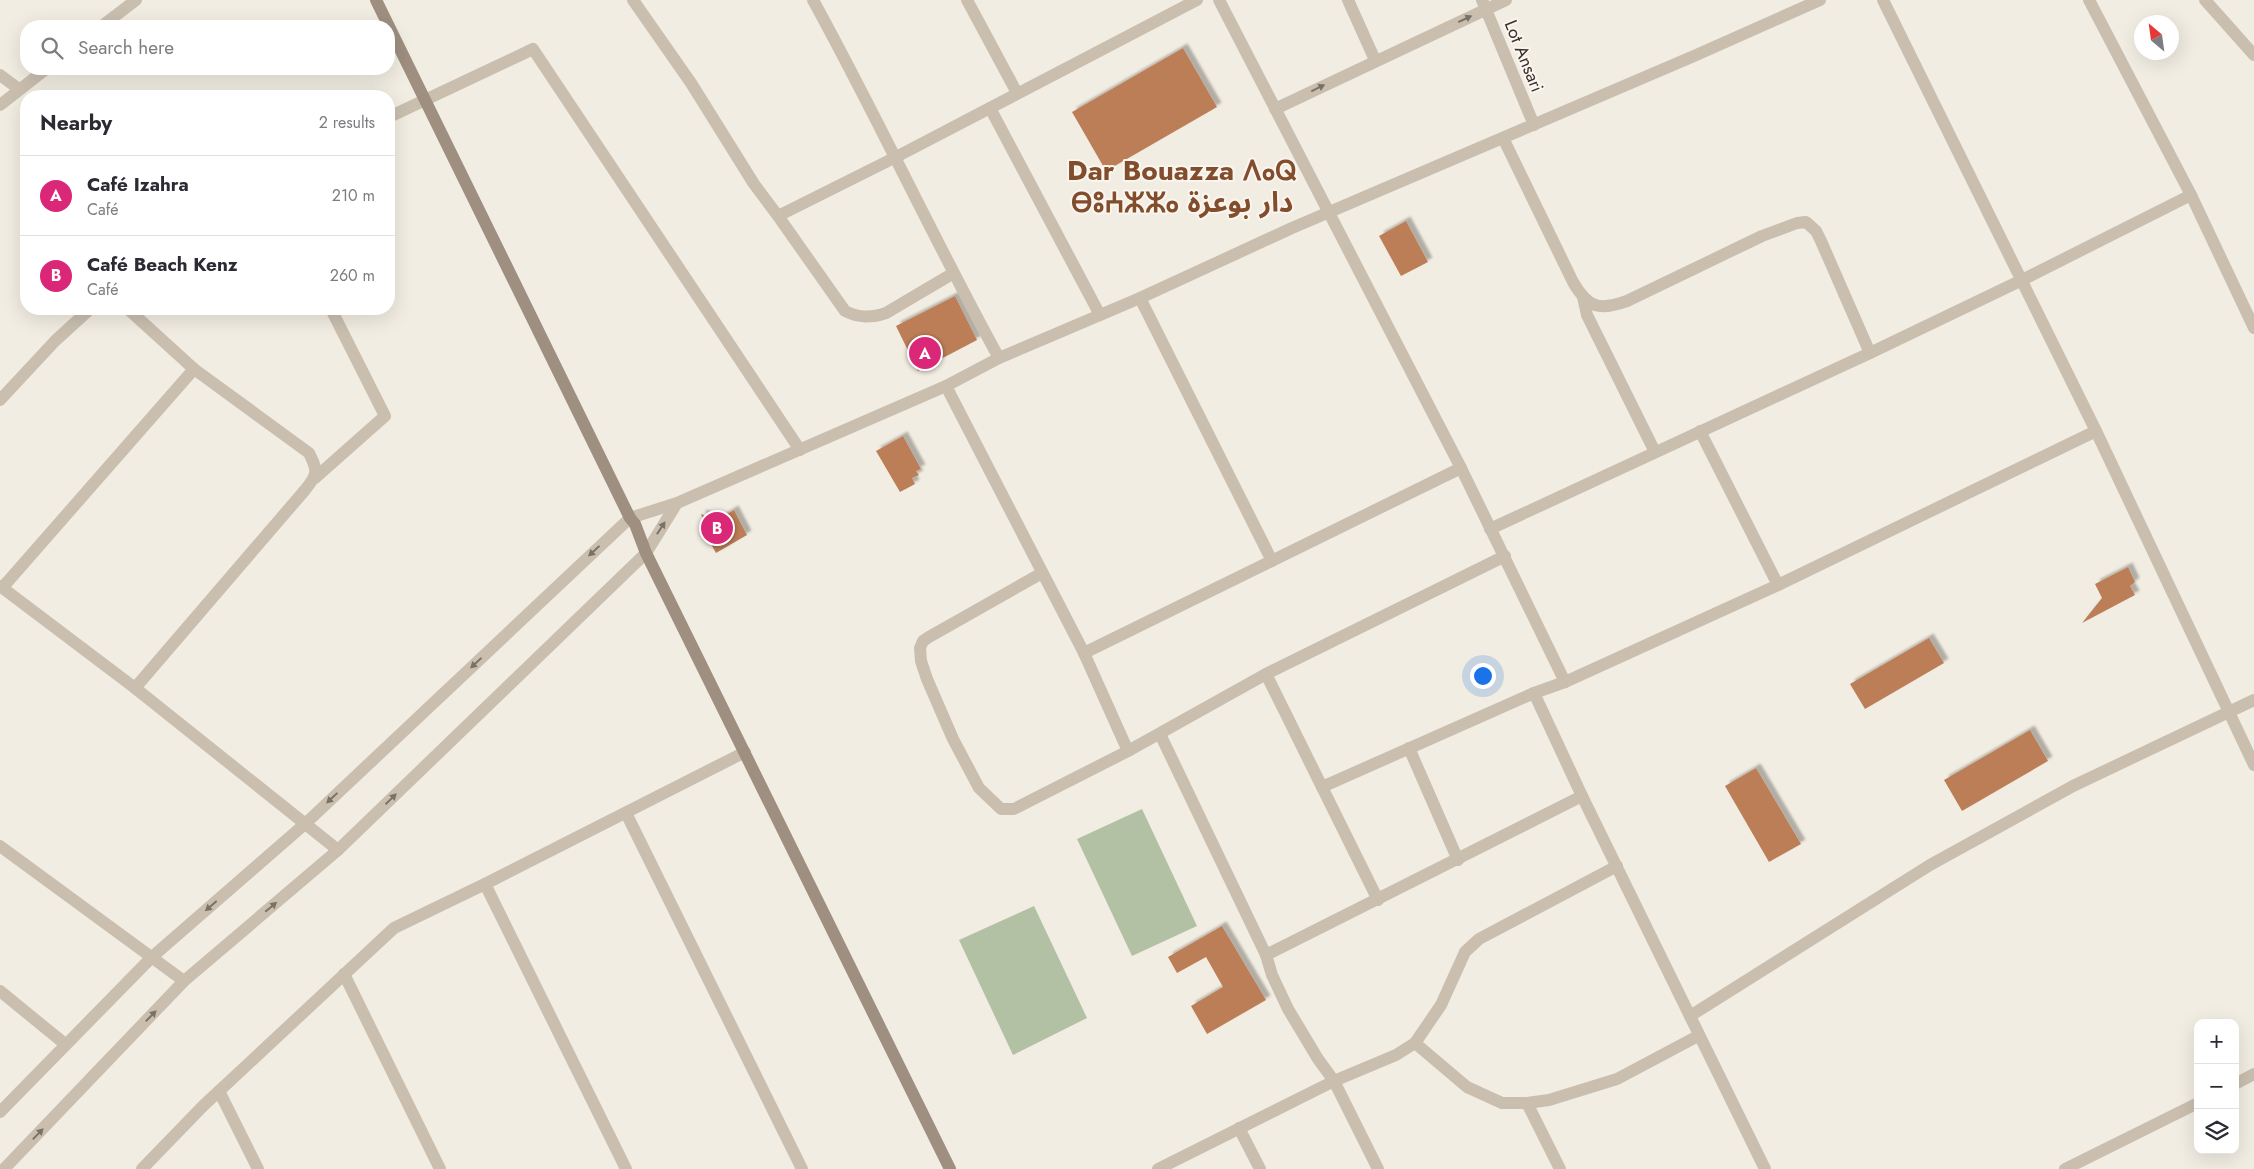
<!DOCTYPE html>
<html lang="en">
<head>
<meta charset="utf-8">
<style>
	body { margin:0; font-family:Jost,"Noto Sans Arabic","Noto Sans Tifinagh",sans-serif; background:#f7f7f7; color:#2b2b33 }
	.controls { position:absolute; right:15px; bottom:15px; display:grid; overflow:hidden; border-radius:10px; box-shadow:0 5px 20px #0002 }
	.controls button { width:45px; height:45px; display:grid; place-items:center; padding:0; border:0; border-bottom:1px solid #e1e1e2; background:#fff; color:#2b2b33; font:25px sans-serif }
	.compass { position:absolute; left:2134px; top:15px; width:45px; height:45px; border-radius:50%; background:#fff; box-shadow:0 5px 20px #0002; rotate:331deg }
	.you { position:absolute; left:1482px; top:675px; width:18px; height:18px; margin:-12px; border:4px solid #fff; border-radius:50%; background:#1a73e8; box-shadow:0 0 0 8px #1a73e833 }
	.badge { display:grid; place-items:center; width:32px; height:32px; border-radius:50%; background:#db2777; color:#fff; font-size:16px; font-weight:700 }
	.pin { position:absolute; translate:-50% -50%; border:2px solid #fff; box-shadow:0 1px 5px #0006 }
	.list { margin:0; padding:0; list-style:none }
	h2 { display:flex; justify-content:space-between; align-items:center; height:65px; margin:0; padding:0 20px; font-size:21px }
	h2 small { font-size:16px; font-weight:400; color:#7c7c81 }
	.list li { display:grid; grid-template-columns:32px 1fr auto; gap:15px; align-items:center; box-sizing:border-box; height:80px; padding:0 20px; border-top:1px solid #e1e1e2 }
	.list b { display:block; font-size:19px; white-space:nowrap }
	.list p { margin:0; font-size:16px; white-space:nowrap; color:#7c7c81 }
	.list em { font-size:16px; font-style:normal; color:#7c7c81 }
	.icon { flex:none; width:28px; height:28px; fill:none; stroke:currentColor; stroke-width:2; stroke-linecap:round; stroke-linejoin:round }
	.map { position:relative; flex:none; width:2254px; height:1169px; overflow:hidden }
	.search { position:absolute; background:#fff; box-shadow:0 5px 20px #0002; left:20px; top:20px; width:375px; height:55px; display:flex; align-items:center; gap:12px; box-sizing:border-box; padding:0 18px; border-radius:20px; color:#7c7c81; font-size:19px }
	.panel { position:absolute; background:#fff; box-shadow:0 5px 20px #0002; left:20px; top:90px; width:375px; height:225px; border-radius:20px }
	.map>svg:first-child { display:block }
</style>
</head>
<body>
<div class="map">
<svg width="2254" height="1169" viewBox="0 0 2254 1169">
	<defs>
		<filter id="shadow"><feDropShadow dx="4.5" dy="-4.5" stdDeviation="1" flood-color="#0004"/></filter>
	</defs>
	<rect width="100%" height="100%" fill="#f2ede2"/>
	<g fill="#b2c1a3">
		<polygon points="1142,809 1197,926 1132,956 1077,839"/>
		<polygon points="1034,906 1087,1018 1013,1055 959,940"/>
	</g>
	<g fill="#bc7e56" filter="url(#shadow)">
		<polygon points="1183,48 1217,107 1106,171 1072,112"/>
		<polygon points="1406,221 1428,262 1401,276 1379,236"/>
		<polygon points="955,296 977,340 918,371 896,326"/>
		<polygon points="903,436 921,469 916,471 919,475 912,478 915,484 900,492 876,451"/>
		<polygon points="734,510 747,535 716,553 707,537 709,534 701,514 717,520"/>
		<polygon points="2128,567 2135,582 2130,586 2135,595 2082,623 2102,598 2095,584"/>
		<polygon points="1929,638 1944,663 1865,709 1850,684"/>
		<polygon points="2030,730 2048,761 1962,811 1944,780"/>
		<polygon points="1756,768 1801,844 1769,862 1725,786"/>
		<polygon points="1222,926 1266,1000 1207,1034 1191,1006 1223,987 1206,957 1177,973 1168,957"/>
	</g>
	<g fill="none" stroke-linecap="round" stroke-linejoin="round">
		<g stroke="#cabfaf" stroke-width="12">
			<polyline points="633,0 691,83 754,184 778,216 896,157 1197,0"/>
			<path d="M 813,0 C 878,118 934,240 999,358"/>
			<polyline points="967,0 1017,93"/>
			<polyline points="1219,0 1461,468 1565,682"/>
			<polyline points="1348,0 1375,60"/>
			<polyline points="1482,0 1534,125"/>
			<polyline points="1883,0 2096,431 2254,765"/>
			<polyline points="2089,0 2191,195 2254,328"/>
			<polyline points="2205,0 2254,55"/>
			<polyline points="102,26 136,0"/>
			<polyline points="0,75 19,89"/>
			<polyline points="0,105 46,69"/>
			<polyline points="990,108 1100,315"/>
			<polyline points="1275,109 1506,0"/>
			<polyline points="389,117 533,49 800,450"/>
			<path d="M 1503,138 L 1573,282 C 1588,308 1599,311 1627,301 L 1762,236 L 1797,223 L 1806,222 L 1816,231 L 1821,241 L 1870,353"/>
			<path d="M 778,216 L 845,311 C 859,318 871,318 886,313 L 952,274"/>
			<polyline points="1583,297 1587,315 1655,452"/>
			<polyline points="1140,298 1272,561"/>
			<path d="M 128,309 L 194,369 L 309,453 C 318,471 318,474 305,490 L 135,688"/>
			<polyline points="946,386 1084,653 1128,751"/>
			<polyline points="0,400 55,341 90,309"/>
			<polyline points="1700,431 1778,585"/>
			<polyline points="315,478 385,416 331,309"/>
			<polyline points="1490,529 1870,353 2020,281 2191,195"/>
			<polyline points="1042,573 929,637 923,641 920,648 921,661 927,679 953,739 979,788 1001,809 1014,809 1128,751 1266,674 1505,556"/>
			<polyline points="0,586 135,688 338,850"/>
			<polyline points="3,587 194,369"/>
			<polyline points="1084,653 1461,468"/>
			<polyline points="1266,674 1378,900"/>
			<polyline points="1534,693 1582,796 1765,1169"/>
			<polyline points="1160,734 1266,955 1272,975 1288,1009 1318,1059 1334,1081 1378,1169"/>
			<polyline points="1409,748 1458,860"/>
			<polyline points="1322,787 1534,693 1565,682 1778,585 2096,431"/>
			<polyline points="626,813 802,1169"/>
			<polyline points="0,846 184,981"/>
			<polyline points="485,884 626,1169"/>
			<polyline points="1266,955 1582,796"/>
			<polyline points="344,974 440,1169"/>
			<polyline points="0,991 65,1044"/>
			<polyline points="1690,1016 1930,865 2073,786 2254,700"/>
			<polyline points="1415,1043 1467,1087 1502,1103 1527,1103 1549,1100 1617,1079 1698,1036"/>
			<polyline points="2235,1084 2254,1074"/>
			<polyline points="219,1091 258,1169"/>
			<polyline points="1527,1103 1560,1169"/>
			<polyline points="0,1112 152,957 306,823 630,518 677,503 946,386 999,358 1140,298 1292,228 1694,56 1820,0"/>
			<polyline points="1239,1128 1260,1169"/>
			<polyline points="4,1169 184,981 338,850 646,553 677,503"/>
			<polyline points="142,1169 203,1106 394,928 485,884 745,752"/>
			<polyline points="1158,1169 1334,1081 1396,1055 1415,1043 1441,1005 1465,952 1479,939 1617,866"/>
			<polyline points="2065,1169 2198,1103"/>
		</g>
		<polyline stroke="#9e8f80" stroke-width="12" points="376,0 630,518 635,524 646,553 950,1169"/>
	</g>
	<defs><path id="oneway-solid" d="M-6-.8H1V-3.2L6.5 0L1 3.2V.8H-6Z" transform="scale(1.25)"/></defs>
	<g fill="#7a7167">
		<use href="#oneway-solid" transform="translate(1465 19) rotate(-25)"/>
		<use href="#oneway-solid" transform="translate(1318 88) rotate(-26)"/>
		<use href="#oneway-solid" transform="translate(661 528) rotate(-57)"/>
		<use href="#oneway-solid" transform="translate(594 551) rotate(137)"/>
		<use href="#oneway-solid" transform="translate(476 663) rotate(137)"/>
		<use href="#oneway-solid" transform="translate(332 798) rotate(137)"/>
		<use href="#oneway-solid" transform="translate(391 799) rotate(-44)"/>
		<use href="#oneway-solid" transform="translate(211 906) rotate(139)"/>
		<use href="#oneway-solid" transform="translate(271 907) rotate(-40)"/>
		<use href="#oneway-solid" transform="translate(151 1016) rotate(-46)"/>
		<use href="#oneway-solid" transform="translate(38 1134) rotate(-46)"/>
	</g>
	<g text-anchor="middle" stroke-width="4" stroke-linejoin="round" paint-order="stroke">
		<g font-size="18" fill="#39322c" stroke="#faf6ef">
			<text transform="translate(1524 56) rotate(68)" y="6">Lot Ansari</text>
		</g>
		<g font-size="28" font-weight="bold" fill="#824d2c" stroke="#faf6ef">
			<text x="1182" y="180">Dar Bouazza ⴷⴰⵕ<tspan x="1182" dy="32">ⴱⵓⵄⵣⵣⴰ دار بوعزة</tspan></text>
		</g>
	</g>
</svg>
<div class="controls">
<button>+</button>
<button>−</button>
<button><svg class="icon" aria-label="layers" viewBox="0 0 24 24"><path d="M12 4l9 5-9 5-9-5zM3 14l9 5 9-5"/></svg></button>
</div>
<svg class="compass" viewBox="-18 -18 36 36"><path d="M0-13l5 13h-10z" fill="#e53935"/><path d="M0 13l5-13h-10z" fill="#7c7c81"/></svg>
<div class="you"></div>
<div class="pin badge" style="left:925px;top:353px">A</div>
<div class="pin badge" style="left:717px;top:528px">B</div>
<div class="search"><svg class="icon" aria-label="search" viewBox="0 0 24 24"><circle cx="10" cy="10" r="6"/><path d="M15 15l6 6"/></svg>Search here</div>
<section class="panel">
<h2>Nearby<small>2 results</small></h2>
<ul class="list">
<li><span class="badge">A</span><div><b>Café Izahra</b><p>Café</p></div><em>210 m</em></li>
<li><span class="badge">B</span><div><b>Café Beach Kenz</b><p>Café</p></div><em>260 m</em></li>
</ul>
</section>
</div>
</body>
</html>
